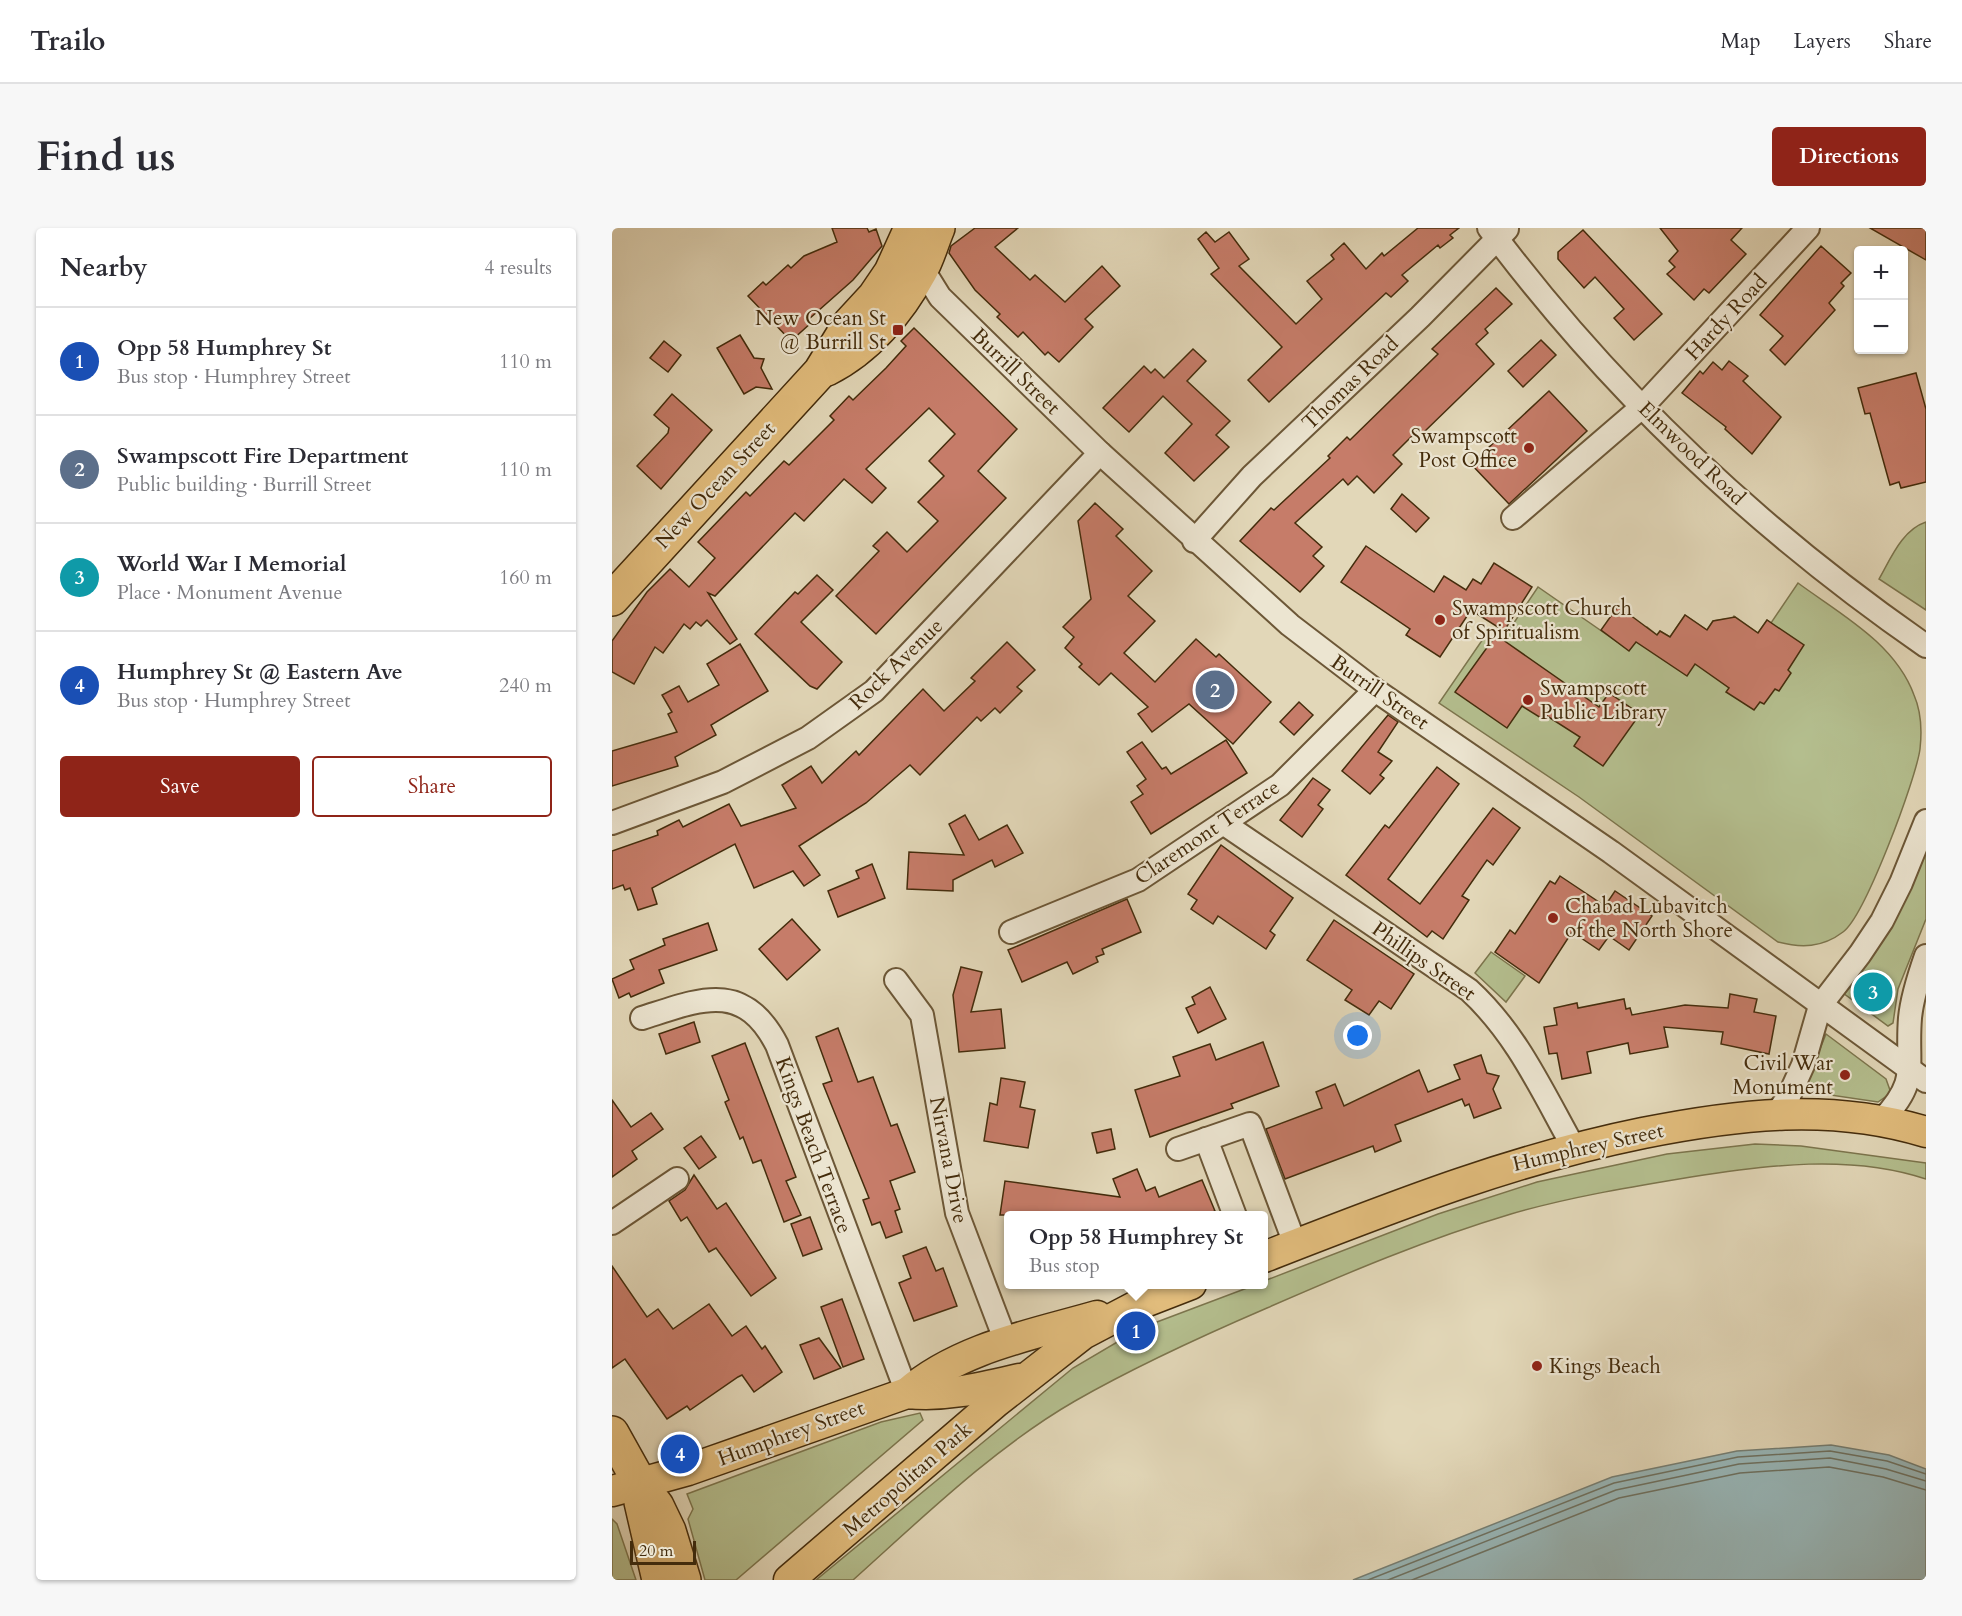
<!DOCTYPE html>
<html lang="en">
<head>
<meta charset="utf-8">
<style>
	body { margin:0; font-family:Cardo,serif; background:#f7f7f7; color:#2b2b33 }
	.controls { position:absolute; right:18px; top:18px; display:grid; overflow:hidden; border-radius:6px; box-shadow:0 2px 4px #0004 }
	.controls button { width:54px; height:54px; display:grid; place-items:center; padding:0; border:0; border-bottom:2px solid #e1e1e2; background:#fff; color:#2b2b33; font:30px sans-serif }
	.scale { position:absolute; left:18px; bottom:15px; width:66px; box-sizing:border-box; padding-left:6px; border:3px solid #442c0c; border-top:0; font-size:16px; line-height:21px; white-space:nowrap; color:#442c0c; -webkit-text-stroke:4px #ece5d1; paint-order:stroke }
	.you { position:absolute; left:746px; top:808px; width:21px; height:21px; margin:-15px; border:4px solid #fff; border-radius:50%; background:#1a73e8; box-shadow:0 0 0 9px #1a73e833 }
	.badge { display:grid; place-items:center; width:39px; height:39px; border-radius:50%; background:#8f2418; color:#fff; font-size:20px; font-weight:700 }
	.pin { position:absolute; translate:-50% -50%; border:3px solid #fff; box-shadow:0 2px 6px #0006 }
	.popup { position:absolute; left:392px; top:983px; width:264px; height:78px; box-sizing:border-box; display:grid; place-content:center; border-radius:6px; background:#fff; filter:drop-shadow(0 2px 4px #0005); font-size:20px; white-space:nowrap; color:#7c7c81 }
	.popup b { font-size:22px; color:#2b2b33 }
	.popup::after { content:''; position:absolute; left:50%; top:100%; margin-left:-12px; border:12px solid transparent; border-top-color:#fff }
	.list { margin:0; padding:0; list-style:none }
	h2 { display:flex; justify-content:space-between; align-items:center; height:78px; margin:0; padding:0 24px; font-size:26px }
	h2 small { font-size:20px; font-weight:400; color:#7c7c81 }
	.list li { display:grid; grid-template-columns:39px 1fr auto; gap:18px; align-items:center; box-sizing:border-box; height:108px; padding:0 24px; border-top:2px solid #e1e1e2 }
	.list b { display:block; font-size:22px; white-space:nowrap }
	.list p { margin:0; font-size:20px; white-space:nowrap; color:#7c7c81 }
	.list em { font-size:20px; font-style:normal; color:#7c7c81 }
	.actions { display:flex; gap:12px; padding:18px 24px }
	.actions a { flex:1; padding:14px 0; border:2px solid #8f2418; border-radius:6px; text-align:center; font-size:21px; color:#8f2418 }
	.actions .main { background:#8f2418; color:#fff }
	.map { position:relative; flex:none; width:1314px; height:1352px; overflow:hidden; border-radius:6px }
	header { display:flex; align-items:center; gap:36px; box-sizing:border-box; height:84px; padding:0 30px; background:#fff; border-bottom:2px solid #e1e1e2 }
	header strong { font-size:28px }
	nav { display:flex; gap:33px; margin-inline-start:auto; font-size:21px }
	.intro { display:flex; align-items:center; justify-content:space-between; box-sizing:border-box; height:144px; padding:0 36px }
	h1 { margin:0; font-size:42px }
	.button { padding:15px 27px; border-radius:6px; background:#8f2418; color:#fff; font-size:21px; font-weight:700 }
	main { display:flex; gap:36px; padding:0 36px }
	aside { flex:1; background:#fff; border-radius:6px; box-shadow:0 2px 4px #0004 }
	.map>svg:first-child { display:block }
</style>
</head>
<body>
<header>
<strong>Trailo</strong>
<nav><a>Map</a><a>Layers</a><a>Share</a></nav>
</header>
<div class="intro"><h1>Find us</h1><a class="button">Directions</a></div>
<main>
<aside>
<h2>Nearby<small>4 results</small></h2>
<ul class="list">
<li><span class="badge" style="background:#1a4fb4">1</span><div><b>Opp 58 Humphrey St</b><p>Bus stop · Humphrey Street</p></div><em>110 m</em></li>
<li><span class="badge" style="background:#5c6f8a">2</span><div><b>Swampscott Fire Department</b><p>Public building · Burrill Street</p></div><em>110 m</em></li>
<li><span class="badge" style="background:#0f9aa8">3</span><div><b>World War I Memorial</b><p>Place · Monument Avenue</p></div><em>160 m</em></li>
<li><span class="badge" style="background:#1a4fb4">4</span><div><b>Humphrey St @ Eastern Ave</b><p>Bus stop · Humphrey Street</p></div><em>240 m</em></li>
</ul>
<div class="actions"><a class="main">Save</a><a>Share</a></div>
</aside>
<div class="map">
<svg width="1314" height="1352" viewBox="0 0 1314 1352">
	<rect width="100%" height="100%" fill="#e2d7b8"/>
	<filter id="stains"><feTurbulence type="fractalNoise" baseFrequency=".00333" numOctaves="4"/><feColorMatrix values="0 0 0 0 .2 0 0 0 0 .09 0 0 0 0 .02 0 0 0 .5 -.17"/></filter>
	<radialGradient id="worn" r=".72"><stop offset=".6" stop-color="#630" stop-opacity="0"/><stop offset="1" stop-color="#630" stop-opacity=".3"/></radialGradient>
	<g fill="#b4be8e" stroke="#7c754d" stroke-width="1.5">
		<path d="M 1314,294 L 1314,382 L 1267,351 C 1279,330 1290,302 1314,294 Z"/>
		<path d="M 1186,355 C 1228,386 1283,415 1302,467 C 1309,483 1310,503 1308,521 C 1304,551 1253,688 1231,704 C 1210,720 1189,720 1166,714 L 967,569 L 827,475 L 873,408 L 887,417 L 926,359 L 1017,422 L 1035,399 L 1045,407 L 1048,403 L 1058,409 L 1073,387 L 1095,402 L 1101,393 L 1114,391 L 1119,393 L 1122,388 L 1146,405 L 1155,392 L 1159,395 Z"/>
		<polygon points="1314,619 1314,691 1286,761 1281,795 1276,798 1231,765"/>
		<polygon points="879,724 913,748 894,774 863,745"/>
		<polygon points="1214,806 1274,851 1279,865 1266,874 1191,863"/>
		<path d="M 1143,916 L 1189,918 L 1314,935 L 1314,951 C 1239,926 1155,937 1079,949 C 1019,959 957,969 899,986 C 815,1011 735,1045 655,1080 C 590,1108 524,1138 463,1173 C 383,1219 309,1291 241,1352 L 204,1352 L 461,1140 L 529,1100 L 643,1057 L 652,1056 L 652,1053 L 826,986 L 925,954 L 1055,926 Z"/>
		<polygon points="308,1185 311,1192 124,1352 93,1352 76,1291 81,1281 75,1266 269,1194"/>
		<polygon points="0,1291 5,1296 24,1352 0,1352"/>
	</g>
	<polygon fill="#98b7b9" stroke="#767f74" stroke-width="1.5" points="1219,1217 1277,1227 1314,1241 1314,1352 741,1352 1000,1249 1125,1223"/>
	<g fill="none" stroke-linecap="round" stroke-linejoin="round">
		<g stroke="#6e7262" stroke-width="1.5">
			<polyline points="756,1352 1002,1255 1126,1229 1218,1223 1275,1233 1314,1246"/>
			<polyline points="776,1352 1004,1262 1127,1236 1218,1230 1274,1241 1314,1253"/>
			<polyline points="800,1352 1007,1270 1128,1245 1217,1239 1271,1249 1314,1262"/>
		</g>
	</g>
	<g fill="#c67c69" stroke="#442c0c" stroke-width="1.5">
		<polygon points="220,0 255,0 257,4 264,1 270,18 241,52 197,91 200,94 179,113 136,68 151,54 154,57 176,37 179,40 192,28 225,14"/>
		<polygon points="363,0 406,0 383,19 418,52 423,47 453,74 490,38 508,58 473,91 481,99 447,134 436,124 433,127 411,104 406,109 385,89 388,86 363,62 337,25 339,18"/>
		<polygon points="806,0 847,0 838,7 841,10 828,20 826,17 790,47 796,53 779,69 774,65 657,174 636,152 670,119 599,46 607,40 586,11 594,4 603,14 617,4 637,31 627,38 684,96 710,71 695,53 722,31 719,27 732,15 754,41 770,25 772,28"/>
		<polygon points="1048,0 1130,0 1119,12 1134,26 1097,65 1092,61 1082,72 1055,46 1063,39 1057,33 1066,23"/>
		<polygon points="1258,0 1314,0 1314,32"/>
		<polygon points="971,2 1050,86 1022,112 1002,90 1012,81 983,49 972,60 946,31 946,24"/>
		<polygon points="1209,18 1239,45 1229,55 1232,58 1217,75 1223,82 1173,137 1158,122 1171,108 1148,87"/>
		<polygon points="884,60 900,76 873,101 876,105 864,116 882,136 811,205 807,201 781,227 790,236 762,265 745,248 736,257 731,251 683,295 710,319 701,328 712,338 688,364 628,313 659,280 662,282 718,230 716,228 735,209 738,212 826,126 820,121"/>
		<polygon points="302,100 405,201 366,243 394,270 264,406 224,368 267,323 261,318 275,304 295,324 326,293 306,274 332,248 317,233 343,206 317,180 254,241 274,260 260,275 232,251 192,293 183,285 103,368 96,365 125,411 118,416 95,392 89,398 84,394 78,401 72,396 51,425 43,419 22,456 0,444 0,413 35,364 58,341 77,359 103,330 86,314 134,264 138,268 172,233 177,237 222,192 218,188 237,168 241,172 274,140 294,118 289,113"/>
		<polygon points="128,107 142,130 152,131 149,140 160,161 144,159 132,166 105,120"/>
		<polygon points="929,112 944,127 911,159 896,143"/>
		<polygon points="52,113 69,127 56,144 38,130"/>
		<polygon points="581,121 594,133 575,153 618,193 604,207 617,219 582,253 553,225 580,196 551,168 517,204 491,180 532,138 539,145 543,141 552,150"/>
		<polygon points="1117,133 1136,148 1131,153 1169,189 1140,226 1113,201 1114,199 1070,165 1088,143 1091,146 1101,134 1110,142"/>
		<polygon points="1304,145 1314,181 1314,254 1289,260 1287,254 1278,257 1258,185 1253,186 1246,160"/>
		<polygon points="937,163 975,203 897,276 859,236"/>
		<polygon points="60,166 100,202 49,261 25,238 56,205 57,200 42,187"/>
		<polygon points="790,266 817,290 804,304 779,281"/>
		<polygon points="483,275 511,301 504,308 540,343 516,368 543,393 512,425 543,454 584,411 604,429 607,426 659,474 621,516 577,476 540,504 526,486 536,479 499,445 487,457 467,439 470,436 453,420 462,409 451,399 479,371 466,293"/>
		<polygon points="754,318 822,364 832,348 854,362 861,351 869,356 882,335 920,359 892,403 859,382 828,429 794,407 798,401 729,354"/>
		<polygon points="205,347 221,362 189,394 230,434 205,461 198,458 143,406 183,364 186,366"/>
		<polygon points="1006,378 1045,407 1048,403 1058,409 1073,387 1095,402 1101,393 1123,389 1146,405 1155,392 1192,417 1176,442 1179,445 1167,463 1163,461 1152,476 1148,474 1142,482 1114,464 1117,460 1083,436 1075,448 1024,414 1017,423 989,402"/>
		<polygon points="884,407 987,479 997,465 1028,486 991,538 962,518 968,509 932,486 929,490 910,478 895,500 843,464"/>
		<polygon points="395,414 423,442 405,459 410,463 388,485 383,480 369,493 365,489 308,547 298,537 254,575 187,618 208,647 192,658 181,643 142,660 123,616 40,660 45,676 26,682 18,660 13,662 11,657 0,661 0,623 46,607 45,603 67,592 71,599 117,576 129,598 184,580 170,557 199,538 210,555 244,523 247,527 311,461 332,483 363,453 359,450"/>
		<polygon points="128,416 156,463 99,497 104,507 63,529 66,538 0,558 0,523 65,504 56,486 60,484 50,467 67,458 76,474 107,457 95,436"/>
		<polygon points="687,474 701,487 682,507 668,494"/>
		<polygon points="776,487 786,494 766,524 780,533 768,547 772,550 758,566 730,543"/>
		<polygon points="614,512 635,545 539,606 519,574 531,566 525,558 534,551 515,524 530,514 550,541 554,539 559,546"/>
		<polygon points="825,539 847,556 776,651 808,676 881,580 908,600 881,637 875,632 850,668 857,672 831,711 820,703 815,709 734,647 773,597 777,600"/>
		<polygon points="701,550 718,562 706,577 711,581 690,609 668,592"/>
		<polygon points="353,587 367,612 395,597 411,625 383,639 380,632 341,652 341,663 295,661 297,624 352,627 337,596"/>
		<polygon points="609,617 681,670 658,703 663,707 654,721 606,688 601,696 579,681 585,672 576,666"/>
		<polygon points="260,636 273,670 226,689 216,663 247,650 244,643"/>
		<polygon points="948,648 993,678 1003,663 1040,688 1017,722 997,708 987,722 960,704 927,755 883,724 898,702 903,706 938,653 943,656"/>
		<polygon points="515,671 529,704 490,721 492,726 484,729 486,734 461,746 455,734 410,754 396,722"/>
		<polygon points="180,691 208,722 175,752 147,721"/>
		<polygon points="722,692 802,746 779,781 767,773 757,787 733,772 740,762 695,732"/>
		<polygon points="96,695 105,722 47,742 52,755 19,769 17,765 7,770 0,751 22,741 18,732 53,717 51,711"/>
		<polygon points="349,739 370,744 359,784 389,781 393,820 347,824 341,767"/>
		<polygon points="598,759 614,791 586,805 574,780 583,776 580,769"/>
		<polygon points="1118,766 1145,771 1142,784 1164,788 1157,826 1109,816 1111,804 1052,799 1056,819 1018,826 1016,815 975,824 979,845 950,851 945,825 937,826 932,799 945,797 942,780 965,775 966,780 1012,771 1014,781 1018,780 1020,787 1073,777 1116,780"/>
		<polygon points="82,794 88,814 54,826 47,806"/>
		<polygon points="226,800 246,854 261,849 279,898 285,896 303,944 278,953 288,981 283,983 290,1004 274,1010 268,994 260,997 251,972 257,970 211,856 220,853 204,809"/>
		<polygon points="651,814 667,858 619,876 621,880 538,909 523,862 568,848 561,829 598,816 604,832"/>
		<polygon points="133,815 184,949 174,953 189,987 172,994 149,932 141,935 131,909 128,911 113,874 117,872 100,828"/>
		<polygon points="869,827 875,845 887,848 881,861 889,880 862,890 857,876 853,878 850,871 783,897 789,913 763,924 761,918 673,951 654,901 710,880 704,864 723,856 732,878 807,842 816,864 848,851 842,837"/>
		<polygon points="389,850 413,854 408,879 423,882 416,920 372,913 378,875 385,877"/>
		<polygon points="0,872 19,899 39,885 51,901 20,923 25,931 0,949"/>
		<polygon points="499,901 503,921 485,925 480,905"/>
		<polygon points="89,908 104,929 87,941 72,920"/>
		<polygon points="525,941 534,963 543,959 547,969 590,952 603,983 592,987 388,987 393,953 508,969 501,951"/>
		<polygon points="82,947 105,981 114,975 164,1050 139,1068 104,1020 97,1024 75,989 69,993 57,973 73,962"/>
		<polygon points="198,989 210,1021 191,1028 179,996"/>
		<polygon points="314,1019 324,1043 331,1040 345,1078 302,1093 287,1055 299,1050 291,1028"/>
		<polygon points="0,1038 35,1089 46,1081 61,1101 97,1076 120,1108 134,1098 150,1121 153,1118 170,1144 142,1164 130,1147 126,1149 78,1182 75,1178 55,1191 13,1131 0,1140"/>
		<polygon points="230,1071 252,1131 231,1139 209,1079"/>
		<polygon points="207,1110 229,1140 202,1151 188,1117"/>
	</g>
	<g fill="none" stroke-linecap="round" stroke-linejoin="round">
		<defs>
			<g id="minor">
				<path d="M 877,0 C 998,162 1148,303 1314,418"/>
				<polyline points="305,32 328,69 488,225 678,397 763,462 999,624 1314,853"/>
				<polyline points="901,290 1031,178 1196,0"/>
				<polyline points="582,313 640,248 808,89 895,1"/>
				<polyline points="0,595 111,554 196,510 262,463 488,225"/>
				<path d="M 611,595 L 857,762 C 905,806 930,863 962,920"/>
				<polyline points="399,704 526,652 668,557 763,462"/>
				<polyline points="284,752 310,787 345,985 394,1114"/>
				<path d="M 30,790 C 87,772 131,751 165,817 L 295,1165"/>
				<polyline points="1165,885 1177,868 1191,837 1208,778 1248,726 1270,693 1289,655 1314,593"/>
				<path d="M 1270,892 C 1308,852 1294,839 1298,790 C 1300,769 1307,748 1314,728"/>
				<polyline points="594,911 623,988"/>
				<polyline points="566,921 638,896 683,1016"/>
				<polyline points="0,995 65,951"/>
			</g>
			<g id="major">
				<path d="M 652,1029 C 778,980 898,932 1031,905 C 1126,886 1220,875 1314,904"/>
				<path d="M 295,1165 C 347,1120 419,1107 485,1088"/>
				<path d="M 0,1263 L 76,1242 L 295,1165 C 334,1169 369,1160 407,1151"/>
				<polyline points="177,1352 384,1174 471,1106 530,1075 579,1056"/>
			</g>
			<g id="highway">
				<path d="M 215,141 C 255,121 287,83 308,44 C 316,30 320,14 326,0"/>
				<polyline points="0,371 208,144 238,95 262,69 279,44 299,0"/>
				<polyline points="0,1205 29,1257 45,1278 57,1303 72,1352"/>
				<polyline points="29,1274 47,1352"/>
			</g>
		</defs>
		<use href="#minor" stroke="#6c5737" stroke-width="26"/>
		<use href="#major" stroke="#442c0c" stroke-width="33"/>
		<use href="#highway" stroke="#442c0c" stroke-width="36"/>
		<use href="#minor" stroke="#ece5d1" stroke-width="22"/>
		<use href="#major" stroke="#e1bc7c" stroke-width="30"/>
		<use href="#highway" stroke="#e1bc7c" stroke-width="33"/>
	</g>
	<g fill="#8f2418" stroke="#ece5d1" stroke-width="2">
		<rect x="280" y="96" width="12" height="12" rx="3"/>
		<circle cx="917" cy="220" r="6"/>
		<circle cx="828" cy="392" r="6"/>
		<circle cx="916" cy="472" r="6"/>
		<circle cx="941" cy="690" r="6"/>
		<circle cx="1233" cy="847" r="6"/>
		<circle cx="925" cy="1138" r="6"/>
	</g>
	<g text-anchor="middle" stroke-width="4.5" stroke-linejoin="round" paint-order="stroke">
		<g font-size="21" fill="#442c0c" stroke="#ece5d1">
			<text transform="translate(1114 89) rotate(-47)" y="7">Hardy Road</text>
			<text transform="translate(404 143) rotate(44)" y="7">Burrill Street</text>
			<text transform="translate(738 155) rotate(-44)" y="7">Thomas Road</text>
			<text transform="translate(1080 225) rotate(44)" y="7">Elmwood Road</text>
			<text transform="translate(103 257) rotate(-47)" y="7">New Ocean Street</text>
			<text transform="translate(284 436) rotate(-44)" y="7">Rock Avenue</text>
			<text transform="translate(768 464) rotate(35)" y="7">Burrill Street</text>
			<text transform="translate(595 604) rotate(-34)" y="7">Claremont Terrace</text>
			<text transform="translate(812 733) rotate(35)" y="7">Phillips Street</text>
			<text transform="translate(202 917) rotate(70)" y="7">Kings Beach Terrace</text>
			<text transform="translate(976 919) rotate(-13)" y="7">Humphrey Street</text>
			<text transform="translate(337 932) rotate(79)" y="7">Nirvana Drive</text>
			<text transform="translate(179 1205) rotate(-20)" y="7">Humphrey Street</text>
			<text transform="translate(295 1251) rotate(-41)" y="7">Metropolitan Park</text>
		</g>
		<g font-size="21" fill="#442c0c" stroke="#ece5d1" text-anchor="start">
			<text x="274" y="97" text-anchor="end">New Ocean St<tspan x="274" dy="24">@ Burrill St</tspan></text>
			<text x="905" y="215" text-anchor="end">Swampscott<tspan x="905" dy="24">Post Office</tspan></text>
			<text x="840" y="387">Swampscott Church<tspan x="840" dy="24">of Spiritualism</tspan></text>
			<text x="928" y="467">Swampscott<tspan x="928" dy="24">Public Library</tspan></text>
			<text x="953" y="685">Chabad Lubavitch<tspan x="953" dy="24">of the North Shore</tspan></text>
			<text x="1221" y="842" text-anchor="end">Civil War<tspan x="1221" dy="24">Monument</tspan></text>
			<text x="937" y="1145">Kings Beach</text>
		</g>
	</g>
	<rect width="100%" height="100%" filter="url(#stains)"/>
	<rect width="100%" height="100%" fill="url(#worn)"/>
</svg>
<div class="controls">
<button>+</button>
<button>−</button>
</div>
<div class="scale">20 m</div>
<div class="you"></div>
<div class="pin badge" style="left:524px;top:1103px;background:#1a4fb4">1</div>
<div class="popup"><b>Opp 58 Humphrey St</b>Bus stop</div>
<div class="pin badge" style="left:603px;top:462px;background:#5c6f8a">2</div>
<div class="pin badge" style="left:1261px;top:764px;background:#0f9aa8">3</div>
<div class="pin badge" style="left:68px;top:1226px;background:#1a4fb4">4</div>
</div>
</main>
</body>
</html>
